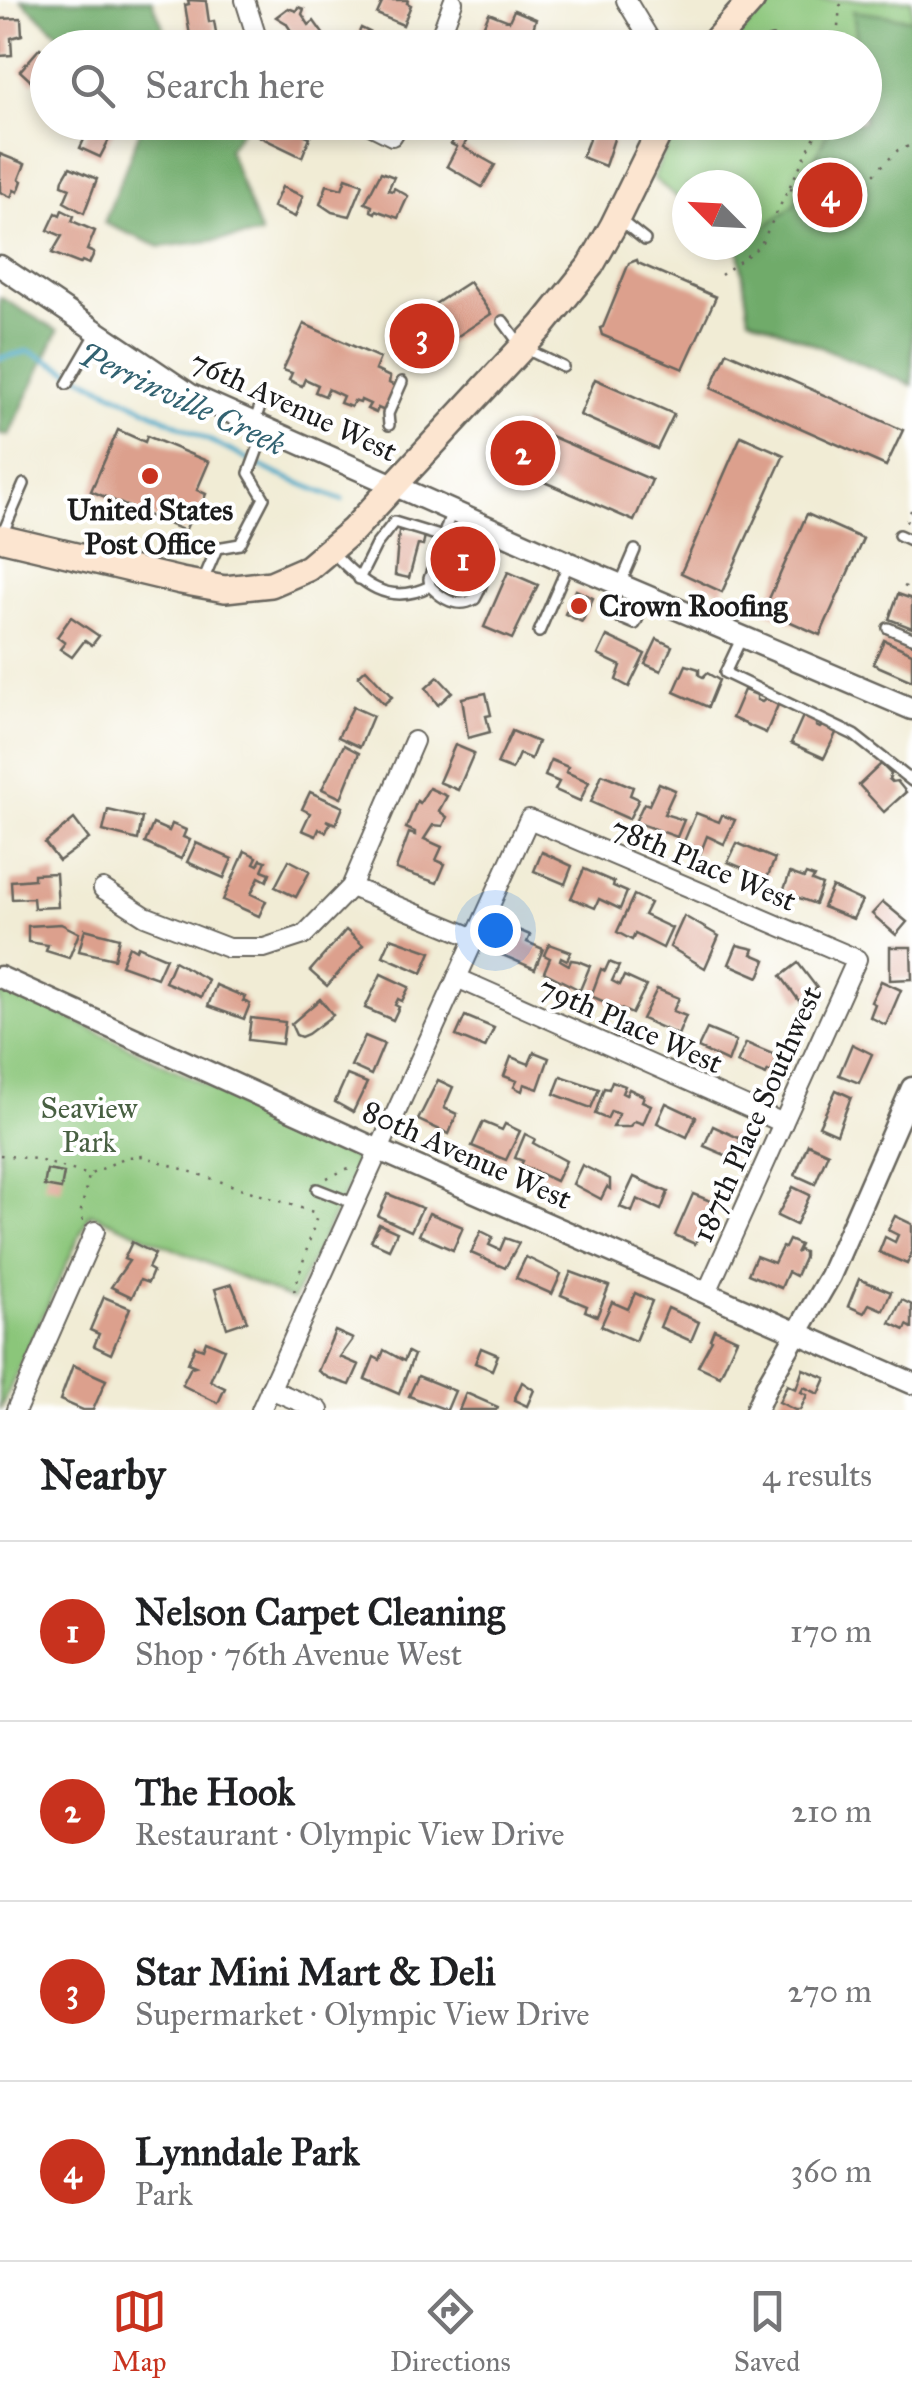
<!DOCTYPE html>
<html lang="en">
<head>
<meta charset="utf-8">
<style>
	body { margin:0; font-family:"IM FELL Great Primer",serif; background:#f6f6f6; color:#202124 }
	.compass { position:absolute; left:672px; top:170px; width:90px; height:90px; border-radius:50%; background:#fff; box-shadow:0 5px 15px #0003; rotate:294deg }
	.you { position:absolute; left:495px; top:930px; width:35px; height:35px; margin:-25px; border:8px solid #fff; border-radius:50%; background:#1a73e8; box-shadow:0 0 0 15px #1a73e833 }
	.badge { display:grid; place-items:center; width:65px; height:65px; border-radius:50%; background:#c8321e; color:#fff; font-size:32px; font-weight:700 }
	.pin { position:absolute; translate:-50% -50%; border:5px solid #fff; box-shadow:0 2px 10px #0006 }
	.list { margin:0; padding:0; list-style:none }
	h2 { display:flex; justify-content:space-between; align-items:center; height:130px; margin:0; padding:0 40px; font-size:42px }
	h2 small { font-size:32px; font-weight:400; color:#757577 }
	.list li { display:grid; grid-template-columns:65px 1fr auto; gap:30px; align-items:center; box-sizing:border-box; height:180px; padding:0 40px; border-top:2px solid #e0e0e0 }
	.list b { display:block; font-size:38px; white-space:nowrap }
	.list p { margin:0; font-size:32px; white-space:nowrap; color:#757577 }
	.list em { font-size:32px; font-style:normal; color:#757577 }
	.icon { flex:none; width:55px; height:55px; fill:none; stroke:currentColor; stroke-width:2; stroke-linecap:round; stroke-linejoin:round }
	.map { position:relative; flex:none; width:912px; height:1410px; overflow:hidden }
	.search { position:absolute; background:#fff; box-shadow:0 5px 15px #0003; left:30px; right:30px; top:30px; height:110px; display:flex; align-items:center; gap:25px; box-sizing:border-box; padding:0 35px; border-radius:55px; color:#757577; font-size:38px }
	.sheet { height:850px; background:#fff }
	nav { display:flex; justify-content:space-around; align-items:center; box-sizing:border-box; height:140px; border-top:2px solid #e0e0e0; background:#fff; font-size:28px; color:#757577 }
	nav a { display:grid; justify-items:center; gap:5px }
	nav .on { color:#c8321e }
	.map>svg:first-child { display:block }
</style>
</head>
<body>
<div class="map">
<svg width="912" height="1410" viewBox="0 0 912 1410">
	<rect width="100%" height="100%" fill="#fff"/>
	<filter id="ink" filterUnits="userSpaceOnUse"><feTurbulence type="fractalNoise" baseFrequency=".01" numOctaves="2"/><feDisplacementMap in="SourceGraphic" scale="20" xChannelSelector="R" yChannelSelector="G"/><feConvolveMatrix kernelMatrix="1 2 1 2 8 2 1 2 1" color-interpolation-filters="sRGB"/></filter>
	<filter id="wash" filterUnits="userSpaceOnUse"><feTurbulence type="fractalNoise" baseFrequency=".0048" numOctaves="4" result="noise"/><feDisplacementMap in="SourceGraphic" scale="40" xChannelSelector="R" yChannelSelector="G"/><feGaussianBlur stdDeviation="2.25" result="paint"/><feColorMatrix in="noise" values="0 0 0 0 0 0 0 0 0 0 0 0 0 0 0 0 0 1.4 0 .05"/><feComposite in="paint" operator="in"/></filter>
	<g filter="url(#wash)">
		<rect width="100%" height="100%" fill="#f1ecd5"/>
		<g fill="#8bc67a" stroke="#54714b" stroke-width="2.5">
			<polygon points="772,0 912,0 912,385 749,317 738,245 747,245 747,185 687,185 687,205 653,178 677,123 864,122 864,48 727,47"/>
			<polygon points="0,984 355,1158 355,1172 293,1300 90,1213 0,1410"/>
		</g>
		<g fill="#70ab6a" stroke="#466443" stroke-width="2.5">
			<polygon points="21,0 152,0 171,47 73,47"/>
			<polygon points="853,11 912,19 912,385 749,317 739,246 747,245 747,240 794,205 831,123 864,122 864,48 858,47"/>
			<polygon points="143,123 247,123 228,149 261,235 160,247 104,223"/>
			<polygon points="0,297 58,331 9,435 0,434"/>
		</g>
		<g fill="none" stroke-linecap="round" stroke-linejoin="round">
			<polyline stroke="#47a7c6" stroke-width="5" points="0,358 29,351 279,475 342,500"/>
		</g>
		<g id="blocks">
			<g fill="#dca08d">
				<polygon points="188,0 206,1 209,22 214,21 217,38 191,42 185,5 189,4"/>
				<polygon points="376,0 408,0 407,3 411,5 403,25 377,14 382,3"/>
				<polygon points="298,7 304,9 302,14 309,25 314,21 331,45 302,48 286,23 276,17 288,8 296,11"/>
				<polygon points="514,10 536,19 530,39 517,35 514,43 507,40 504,48 466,48 473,32 480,34 489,13 509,21"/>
				<polygon points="21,18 22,35 11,38 12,55 0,56 0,19"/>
				<polygon points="361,28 380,37 375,48 359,48 354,43"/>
				<polygon points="40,48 48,55 48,85 39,77 33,83 20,71"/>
				<polygon points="87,122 118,122 100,157 80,148 88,131 84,129"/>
				<polygon points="264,122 275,122 310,137 302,157 258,136"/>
				<polygon points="449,122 469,122 475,126 463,147 495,165 482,187 447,166 457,147 451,144 455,138 444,132"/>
				<polygon points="601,122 618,127 605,166 582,157 595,124 599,126"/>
				<polygon points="0,154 25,164 19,179 22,181 18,192 14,190 11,197 0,192"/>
				<polygon points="70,167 97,179 84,213 64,202 70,188 62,185 63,179"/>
				<polygon points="381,172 394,177 388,190 393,191 394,188 408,196 398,218 376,210 375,213 371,211 372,206 365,203"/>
				<polygon points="346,178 363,184 350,216 332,212 320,204 327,185 342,189"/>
				<polygon points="282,187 303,196 295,217 273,207"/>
				<polygon points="62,210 74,216 72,221 95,231 87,250 94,253 89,264 82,261 80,264 52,253 62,236 48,230 56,213 60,215"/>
				<polygon points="637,260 638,263 716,297 683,369 602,335 600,328 603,327 629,263"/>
				<polygon points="469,282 491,314 422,360 401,327 420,310 421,313"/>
				<polygon points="304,324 380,358 375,370 390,377 389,383 399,388 396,394 392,392 391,396 394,397 387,412 378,408 376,413 367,409 370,404 361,400 360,403 354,401 351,407 340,403 343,396 328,389 325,396 315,392 318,385 305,379 302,386 289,380 292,373 283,370"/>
				<polygon points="727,352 903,430 886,466 711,388"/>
				<polygon points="595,379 674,414 657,449 580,415"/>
				<polygon points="523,424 652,480 634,521 505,465"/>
				<polygon points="118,430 145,442 147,436 209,462 197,490 206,494 199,512 194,510 185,531 91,491"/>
				<polygon points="741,436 784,455 722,592 681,573"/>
				<polygon points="807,514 863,539 820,635 764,610"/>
				<polygon points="399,531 425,535 423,546 418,545 409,578 395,575"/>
				<polygon points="455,543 467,547 466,553 477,555 471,576 448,570"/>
				<polygon points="508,572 538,585 512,639 484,627"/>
				<polygon points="576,590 593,598 582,622 565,614"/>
				<polygon points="898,594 912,599 912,628 889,619"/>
				<polygon points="71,617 99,636 92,645 85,640 72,657 60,649 65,643 57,637"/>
				<polygon points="607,636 645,654 629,687 616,680 621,666 598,655"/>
				<polygon points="657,639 672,646 661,671 645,664"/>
				<polygon points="884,640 912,653 912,681 873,664"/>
				<polygon points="686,665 699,669 699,675 703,677 707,673 719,680 708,707 674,692"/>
				<polygon points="366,669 392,697 384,704 358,676"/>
				<polygon points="438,677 452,692 438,705 426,688"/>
				<polygon points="744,690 757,695 757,700 762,702 766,699 778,705 766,733 732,718"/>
				<polygon points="486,693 491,715 486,716 490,732 468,738 462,698"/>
				<polygon points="353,707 373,716 360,747 338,737"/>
				<polygon points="803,716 816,720 816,726 820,728 824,724 837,731 824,758 791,743"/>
				<polygon points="512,731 538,742 531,759 519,754 512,770 497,764"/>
				<polygon points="344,745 359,753 341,798 322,789"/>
				<polygon points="455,745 474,753 458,790 439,782"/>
				<polygon points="551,760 568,767 566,772 589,782 580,801 555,790 559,782 545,776"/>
				<polygon points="881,764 891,774 889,779 892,782 897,781 906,792 884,812 859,785"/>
				<polygon points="602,774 633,787 630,795 639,799 629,819 591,802"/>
				<polygon points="659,783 675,790 664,814 684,820 677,837 635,822 644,803 649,805"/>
				<polygon points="429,788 447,796 439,811 447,817 443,826 433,825 424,839 442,847 436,860 445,864 437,883 396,869 409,833 415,835 415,832 406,828 417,801 420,803"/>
				<polygon points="310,792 343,807 336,824 326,820 330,823 326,832 319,829 316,836 302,830 310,813 302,809"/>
				<polygon points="108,810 142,818 138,840 103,831"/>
				<polygon points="696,813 719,822 722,815 735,820 724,844 707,836 700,854 682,846"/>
				<polygon points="74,819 89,839 59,861 45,843"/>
				<polygon points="153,824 169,831 172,824 186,830 183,837 190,840 181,859 145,843"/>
				<polygon points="196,843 232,859 224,878 187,862"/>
				<polygon points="737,843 775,859 767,878 728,862"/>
				<polygon points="245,851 257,857 254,863 258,865 261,859 266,861 262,870 270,873 267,881 259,877 251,894 266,901 259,916 223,900"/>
				<polygon points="542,852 572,866 565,884 534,871"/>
				<polygon points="289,860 310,871 296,897 275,887"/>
				<polygon points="584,869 614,882 613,886 627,892 620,909 599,899 595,908 571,898"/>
				<polygon points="56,873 58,907 34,908 33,898 12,899 11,881 34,879 34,874"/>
				<polygon points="790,873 804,878 806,874 814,877 812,881 822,885 815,904 783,892"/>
				<polygon points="832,887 862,901 853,919 823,907"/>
				<polygon points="634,895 650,903 644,915 672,928 663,948 635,934 632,940 617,932"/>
				<polygon points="883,902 907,922 896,935 872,914"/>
				<polygon points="684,916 719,936 705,968 670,947"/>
				<polygon points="61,924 79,933 69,958 46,951 48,945 28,942 28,926"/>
				<polygon points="511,927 530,935 527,942 543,949 535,969 493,951 502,931 508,933"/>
				<polygon points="85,929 119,938 114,959 79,951"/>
				<polygon points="346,930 363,945 327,986 310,971"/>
				<polygon points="391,938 431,952 422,973 383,956"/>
				<polygon points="549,944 571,952 567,960 561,957 560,960 569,965 571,960 578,961 590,966 580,990 544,972 550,958 544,955"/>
				<polygon points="737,945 754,949 752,954 766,960 759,977 729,964"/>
				<polygon points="129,946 136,950 138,946 166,958 157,978 121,965"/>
				<polygon points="890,947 911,947 912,979 890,980"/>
				<polygon points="174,961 208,980 201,997 165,982"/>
				<polygon points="609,962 619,966 612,981 620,985 624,976 646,986 632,1014 591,996 601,969 605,971"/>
				<polygon points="798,963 817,988 799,1001 781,976"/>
				<polygon points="381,974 409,987 402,1001 398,999 395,1005 399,1007 393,1020 365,1008"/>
				<polygon points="881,981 901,990 886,1025 870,1017 875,1004 871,1002"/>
				<polygon points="216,985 245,997 243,1001 250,1004 244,1019 208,1006"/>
				<polygon points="657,989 679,998 673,1011 686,1016 678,1035 642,1019"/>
				<polygon points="320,999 333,1015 308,1034 301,1037 296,1035 291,1024"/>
				<polygon points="465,1016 494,1028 485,1048 456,1036"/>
				<polygon points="251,1018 285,1022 282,1044 248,1040"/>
				<polygon points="707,1029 736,1041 728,1062 698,1048"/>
				<polygon points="365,1036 384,1044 371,1075 351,1066"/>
				<polygon points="746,1043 775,1055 777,1059 771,1073 768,1071 766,1075 737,1063"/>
				<polygon points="852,1044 872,1054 859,1083 839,1075"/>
				<polygon points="534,1052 549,1058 538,1089 524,1084 522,1091 514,1087 517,1081 504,1076 511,1057 529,1064"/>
				<polygon points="347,1075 367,1083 353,1112 335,1102"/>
				<polygon points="561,1076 599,1089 591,1108 554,1094"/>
				<polygon points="438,1080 453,1087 444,1108 457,1114 449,1134 418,1120"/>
				<polygon points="612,1081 625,1086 622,1093 626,1095 629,1089 644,1096 642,1101 651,1105 643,1124 635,1121 629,1127 613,1127 619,1114 611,1111 607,1119 595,1114 604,1088 609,1089"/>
				<polygon points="836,1090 851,1097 837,1134 819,1126"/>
				<polygon points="666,1103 696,1117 687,1137 657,1123"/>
				<polygon points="483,1122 502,1130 505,1124 520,1131 506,1160 472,1146"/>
				<polygon points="713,1126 741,1139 732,1158 704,1146"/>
				<polygon points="525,1134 535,1139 533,1143 566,1161 556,1181 521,1165 523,1161 515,1158"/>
				<polygon points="808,1144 828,1153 815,1184 795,1175"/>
				<polygon points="582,1165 610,1179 610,1189 607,1187 601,1199 573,1184"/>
				<polygon points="47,1170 64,1173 61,1189 44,1186"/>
				<polygon points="634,1177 668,1192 661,1210 637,1199 632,1212 620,1207"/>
				<polygon points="793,1187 810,1195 796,1225 777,1216"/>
				<polygon points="388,1194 422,1208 411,1231 378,1216"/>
				<polygon points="693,1194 713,1202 695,1244 675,1235"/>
				<polygon points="429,1213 463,1227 453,1250 419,1235"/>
				<polygon points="895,1216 912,1224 912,1252 907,1264 879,1252 885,1237 895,1242 898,1235 888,1230"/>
				<polygon points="379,1224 397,1232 389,1249 371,1241"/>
				<polygon points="481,1231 493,1237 489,1245 500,1250 505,1238 519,1243 505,1268 471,1253"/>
				<polygon points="789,1240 800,1245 796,1253 799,1250 804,1252 804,1258 796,1276 788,1272 781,1288 748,1274 756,1256 774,1263 782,1247 785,1248"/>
				<polygon points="132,1242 155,1254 148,1268 153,1271 148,1283 140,1280 132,1297 111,1287 129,1261 124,1259"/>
				<polygon points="526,1257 561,1274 552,1294 516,1278"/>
				<polygon points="571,1272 609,1286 597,1316 585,1311 587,1306 561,1295"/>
				<polygon points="859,1279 891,1292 883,1310 869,1304 864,1313 848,1306"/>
				<polygon points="232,1284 247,1321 227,1328 215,1289"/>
				<polygon points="635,1293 652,1301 635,1341 601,1326 612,1302 628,1309"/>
				<polygon points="104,1297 130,1308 111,1354 94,1346 99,1334 90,1330"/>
				<polygon points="902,1300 912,1305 912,1328 907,1325 905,1330 890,1323"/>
				<polygon points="668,1308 699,1322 691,1341 660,1327"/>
				<polygon points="714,1329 737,1339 720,1376 698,1366 712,1340 710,1339"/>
				<polygon points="335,1331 353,1339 340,1357 359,1365 350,1385 329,1378 318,1371"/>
				<polygon points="206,1341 224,1349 210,1381 225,1388 218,1403 182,1385 191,1367 195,1366 188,1363 195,1346 203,1349"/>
				<polygon points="481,1348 498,1355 492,1370 475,1363"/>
				<polygon points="384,1350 404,1361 408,1352 414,1355 399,1394 365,1379 374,1357 380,1360"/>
				<polygon points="73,1365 106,1380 93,1410 83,1410 60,1400"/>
				<polygon points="803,1369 826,1378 819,1394 804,1387 801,1392 807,1395 800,1410 795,1410 779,1402 787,1385 796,1389"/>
				<polygon points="418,1376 455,1391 447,1410 409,1396"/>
				<polygon points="522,1382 534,1390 527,1406 514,1400"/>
				<polygon points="466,1393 498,1407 496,1410 459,1410"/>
			</g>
		</g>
	</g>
	<g filter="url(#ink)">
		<use href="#blocks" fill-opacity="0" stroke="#67655d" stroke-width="2.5"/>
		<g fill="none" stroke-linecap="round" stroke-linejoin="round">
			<defs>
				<g id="service">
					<polyline points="757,48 772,42 786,48"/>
					<polyline points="620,220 645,240"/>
					<polyline points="503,321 522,347 563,367"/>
					<polyline points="67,384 96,334"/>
					<polyline points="254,423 263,398"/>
					<polyline points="389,425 388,414 402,382"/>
					<path d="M 451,513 L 429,579 L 430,586 C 442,599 458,609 475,599 C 487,579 488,556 498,534"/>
					<polyline points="2,535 24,484"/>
					<polyline points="899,535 912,541"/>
					<polyline points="635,550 610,608 611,614 635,624 648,596"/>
					<path d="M 331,551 C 361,581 386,608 430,586"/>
					<polyline points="359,579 376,545 394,522 443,537"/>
					<polyline points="202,583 217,548 240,544 264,498 249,473 265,430"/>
					<polyline points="888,628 912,638"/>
					<polyline points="539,632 568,565"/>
					<polyline points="741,639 725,673 854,735 912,781"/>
					<polyline points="317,1189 355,1204"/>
				</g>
				<g id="minor">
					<polyline points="245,0 260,48"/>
					<polyline points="626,0 655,48"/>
					<polyline points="436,48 453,2"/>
					<polyline points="364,122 392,136 401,122"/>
					<polyline points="351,887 475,938"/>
					<polyline points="103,889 145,916 228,948 264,948 304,935 351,887 414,741"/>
					<polyline points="457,978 783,1123"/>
					<polyline points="270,1389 319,1410"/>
					<polyline points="16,1410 95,1231"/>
					<polyline points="261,1410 529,819 857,959 707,1292"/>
				</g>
				<g id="tertiary">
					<polyline points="0,266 191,395 569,563 912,709"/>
					<polyline points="0,977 379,1150 912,1383"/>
					<polyline points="756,1410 767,1385 830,1276 912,1088"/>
				</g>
				<g id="secondary">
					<polyline points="709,48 752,0"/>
					<polyline points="0,538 181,581 225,589 271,584 308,568 353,530 542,326 591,265 613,226 664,122"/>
				</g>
			</defs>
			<use href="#service" stroke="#67655d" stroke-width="14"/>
			<use href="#minor" stroke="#67655d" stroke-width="22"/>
			<use href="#tertiary" stroke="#67655d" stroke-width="25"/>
			<use href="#secondary" stroke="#67655d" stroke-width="30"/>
			<g stroke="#67655d" stroke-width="2.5" stroke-dasharray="2.5 8" stroke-linecap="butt">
				<polyline points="836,48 840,6 844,0"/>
				<polyline points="790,189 834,201 862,186 898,150 912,145"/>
				<polyline points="721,275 760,246 822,122"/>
				<polyline points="906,522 912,508"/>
				<polyline points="904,586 912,590"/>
				<polyline points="0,1155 35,1159 89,1175 126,1157 143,1156 313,1212 316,1219 293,1295 295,1299"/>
				<polyline points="327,1178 351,1167"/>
				<polyline points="83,1221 80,1215 89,1176"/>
			</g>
			<use href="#service" stroke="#fff" stroke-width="9"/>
			<use href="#minor" stroke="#fff" stroke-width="18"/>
			<use href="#tertiary" stroke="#fff" stroke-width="20"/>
			<use href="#secondary" stroke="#fce5d0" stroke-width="25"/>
		</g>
	</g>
	<g fill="#c8321e" stroke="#fff" stroke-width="4">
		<circle cx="150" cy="476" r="10"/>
		<circle cx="579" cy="606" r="10"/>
	</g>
	<g text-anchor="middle" stroke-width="8" stroke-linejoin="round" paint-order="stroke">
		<g font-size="30" fill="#1c1c1c" stroke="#fff">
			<text transform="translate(294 406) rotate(25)" y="10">76th Avenue West</text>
			<text transform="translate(704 864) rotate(23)" y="10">78th Place West</text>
			<text transform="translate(631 1025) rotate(24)" y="10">79th Place West</text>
			<text transform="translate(757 1114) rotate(-66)" y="10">187th Place Southwest</text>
			<text transform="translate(467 1155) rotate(24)" y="10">80th Avenue West</text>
		</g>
		<g font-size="30" font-weight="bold" fill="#1c1c1c" stroke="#fff">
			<text x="150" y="520">United States<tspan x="150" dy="34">Post Office</tspan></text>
			<text x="599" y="616" text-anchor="start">Crown Roofing</text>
		</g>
		<g font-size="30" fill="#486042" stroke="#fff">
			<text x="89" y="1118">Seaview<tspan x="89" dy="34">Park</tspan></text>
		</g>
		<g font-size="32" font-style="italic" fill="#326271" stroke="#fff">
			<text transform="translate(182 399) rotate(25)" y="11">Perrinville Creek</text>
		</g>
	</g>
</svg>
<svg class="compass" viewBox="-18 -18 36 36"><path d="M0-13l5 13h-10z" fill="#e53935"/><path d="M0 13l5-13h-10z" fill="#757577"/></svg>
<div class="you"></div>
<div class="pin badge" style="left:463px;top:559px">1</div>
<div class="pin badge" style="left:523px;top:453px">2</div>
<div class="pin badge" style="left:422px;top:336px">3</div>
<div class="pin badge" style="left:830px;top:195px">4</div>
<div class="search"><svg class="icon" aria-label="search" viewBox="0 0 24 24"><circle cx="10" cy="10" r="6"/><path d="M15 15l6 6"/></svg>Search here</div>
</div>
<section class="sheet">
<h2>Nearby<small>4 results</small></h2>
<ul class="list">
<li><span class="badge">1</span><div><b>Nelson Carpet Cleaning</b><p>Shop · 76th Avenue West</p></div><em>170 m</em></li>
<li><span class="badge">2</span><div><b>The Hook</b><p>Restaurant · Olympic View Drive</p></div><em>210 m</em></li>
<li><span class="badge">3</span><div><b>Star Mini Mart &amp; Deli</b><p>Supermarket · Olympic View Drive</p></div><em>270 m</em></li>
<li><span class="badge">4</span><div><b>Lynndale Park</b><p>Park</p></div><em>360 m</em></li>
</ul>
</section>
<nav>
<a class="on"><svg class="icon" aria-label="map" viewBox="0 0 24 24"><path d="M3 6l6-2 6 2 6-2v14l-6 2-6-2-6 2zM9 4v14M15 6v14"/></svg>Map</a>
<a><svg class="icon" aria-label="directions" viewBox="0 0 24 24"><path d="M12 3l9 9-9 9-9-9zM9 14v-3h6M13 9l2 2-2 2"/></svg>Directions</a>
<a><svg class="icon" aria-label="saved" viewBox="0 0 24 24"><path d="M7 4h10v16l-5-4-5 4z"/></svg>Saved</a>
</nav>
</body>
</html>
